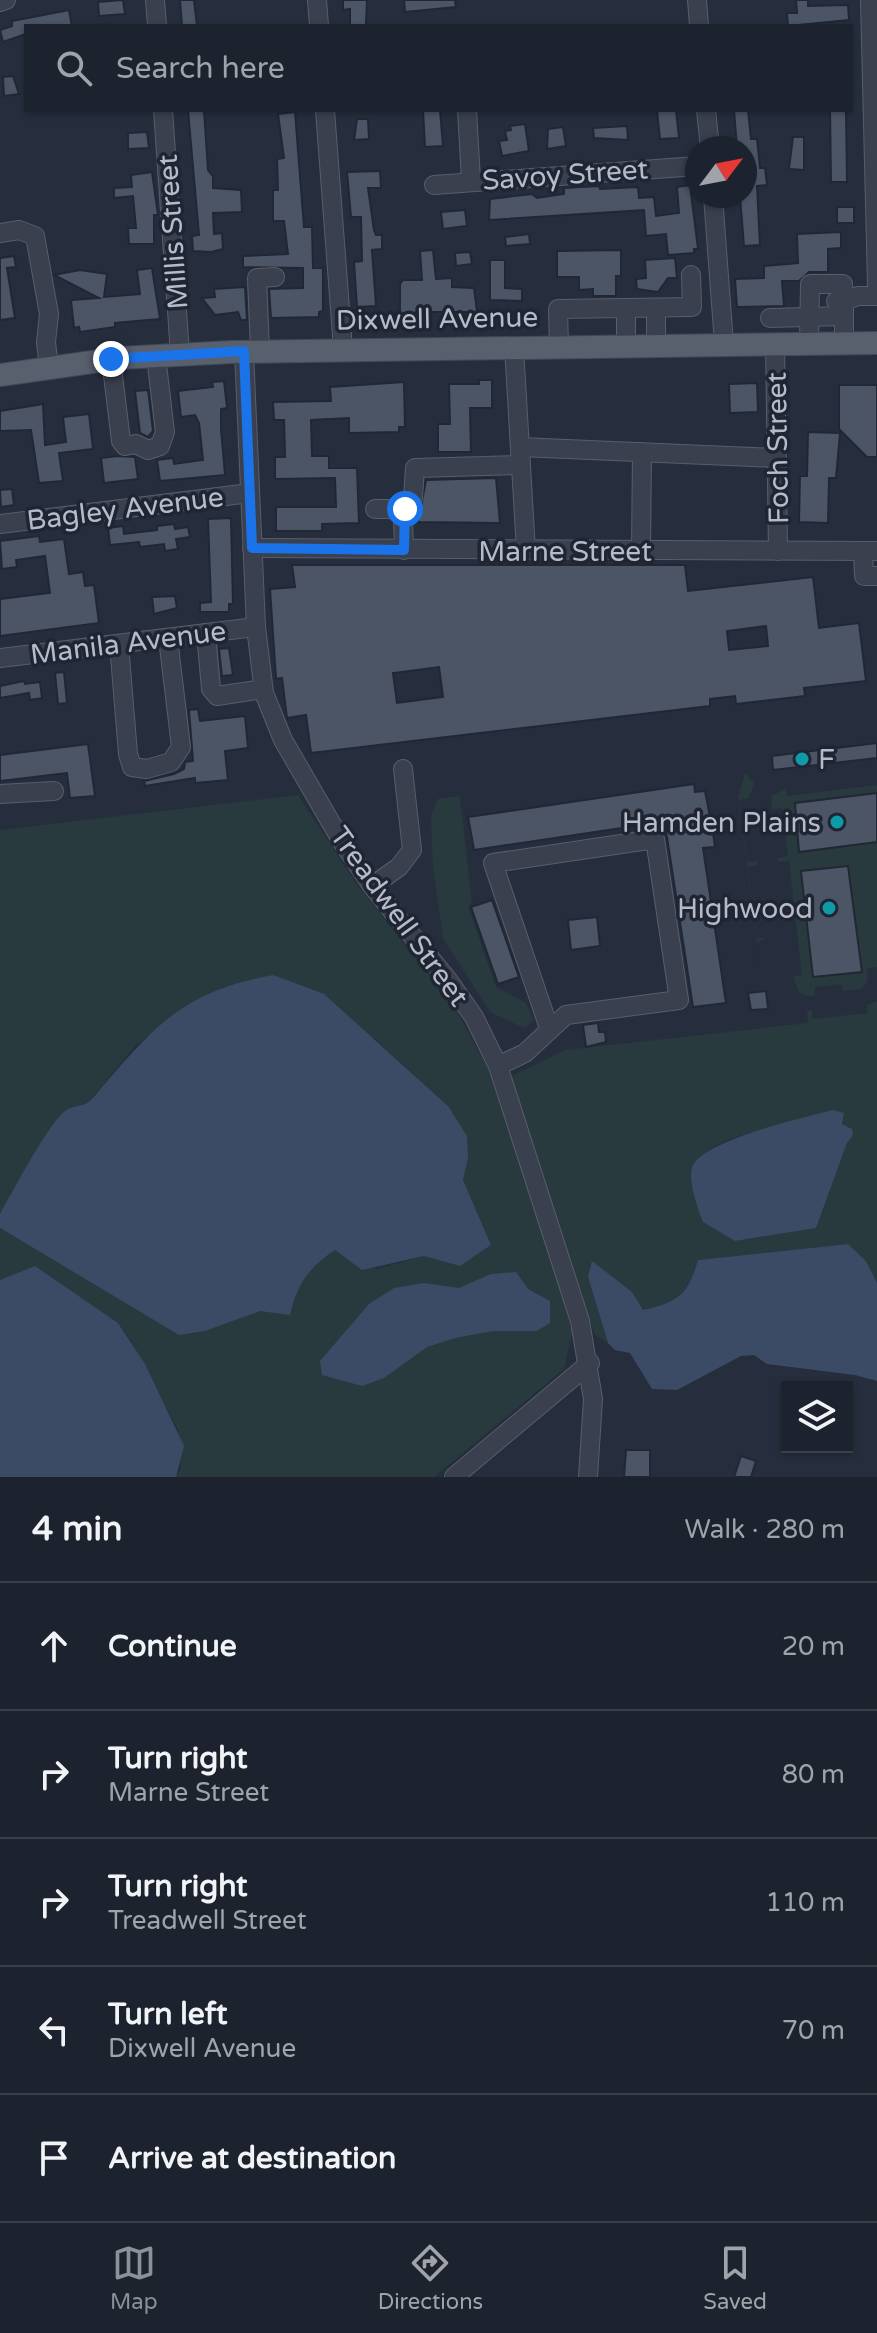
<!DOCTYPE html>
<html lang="en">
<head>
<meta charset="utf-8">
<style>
	body { margin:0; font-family:"Varela Round",sans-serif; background:#292f3a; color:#f1f3f6 }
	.controls { position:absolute; right:24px; bottom:24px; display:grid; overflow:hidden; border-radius:0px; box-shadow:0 2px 6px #0004 }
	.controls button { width:72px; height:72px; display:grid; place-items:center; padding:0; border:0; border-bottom:2px solid #3a3f4a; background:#1c222e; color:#f1f3f6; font:40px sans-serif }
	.compass { position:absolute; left:685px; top:136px; width:72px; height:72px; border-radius:50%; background:#1c222e; box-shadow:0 2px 6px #0004; rotate:58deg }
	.stop { position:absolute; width:24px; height:24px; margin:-18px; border:6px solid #1a73e8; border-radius:50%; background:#fff }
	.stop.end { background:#1a73e8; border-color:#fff; box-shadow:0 2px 8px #0008 }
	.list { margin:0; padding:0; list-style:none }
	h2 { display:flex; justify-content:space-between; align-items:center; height:104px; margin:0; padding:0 32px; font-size:34px }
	h2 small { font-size:26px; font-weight:400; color:#a0a4aa }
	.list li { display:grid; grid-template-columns:52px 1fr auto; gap:24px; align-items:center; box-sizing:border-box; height:128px; padding:0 32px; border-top:2px solid #3a3f4a }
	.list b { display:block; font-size:30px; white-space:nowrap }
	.list p { margin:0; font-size:26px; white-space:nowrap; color:#a0a4aa }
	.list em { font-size:26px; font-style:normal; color:#a0a4aa }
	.icon { flex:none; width:44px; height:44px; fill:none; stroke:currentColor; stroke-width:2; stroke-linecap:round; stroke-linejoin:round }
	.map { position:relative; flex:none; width:877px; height:1477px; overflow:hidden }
	.search { position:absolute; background:#1c222e; box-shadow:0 2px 6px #0004; left:24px; right:24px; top:24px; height:88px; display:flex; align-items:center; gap:20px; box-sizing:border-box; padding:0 28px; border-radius:0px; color:#a0a4aa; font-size:30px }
	.sheet { height:744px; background:#1c222e }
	nav { display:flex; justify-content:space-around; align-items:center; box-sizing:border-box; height:112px; border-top:2px solid #3a3f4a; background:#1c222e; font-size:22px; color:#a0a4aa }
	nav a { display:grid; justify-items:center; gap:4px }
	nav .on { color:#8c9099 }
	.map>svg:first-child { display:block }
</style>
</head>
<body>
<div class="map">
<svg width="877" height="1477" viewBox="0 0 877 1477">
	<rect width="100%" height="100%" fill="#262e3d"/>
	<g fill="#283a3e" fill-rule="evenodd">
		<polygon points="745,773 754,783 749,798 739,800 747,862 757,861 758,865 748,867 756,938 767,938 757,942 762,980 738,798"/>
		<path d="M 877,785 L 877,793 L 795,803 L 799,852 L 877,842 L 877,967 L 867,969 L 868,981 L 861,989 L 843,991 L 841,984 L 815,987 L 815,996 L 807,996 L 799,992 L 793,977 L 802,975 L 789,861 L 778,862 L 777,858 L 788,856 L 782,808 L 771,809 L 772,796 L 786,788 L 787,796 ZM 848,866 L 862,972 L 813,977 L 801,871 Z"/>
		<polygon points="298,795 358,886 454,1006 489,1071 517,1148 573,1330 564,1369 434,1477 176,1477 181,1468 178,1430 131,1341 118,1323 35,1266 0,1280 0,1228 179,1335 205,1331 295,1294 310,1266 335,1249 377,1269 424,1256 460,1266 491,1245 463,1180 468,1158 448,1106 375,1039 188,1004 135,1046 89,1102 65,1111 0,1214 0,830"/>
		<polygon points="460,796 472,903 468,906 496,987 526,1003 534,1021 524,1028 490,1012 443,938 433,866 431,816 438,799"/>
		<path d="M 877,1001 L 877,1283 L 866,1261 L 848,1244 L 698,1260 C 688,1295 677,1302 642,1310 L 632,1292 L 588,1277 L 608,1343 L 595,1335 L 510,1077 L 565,1050 L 808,1023 L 807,1011 L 812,1011 L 813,1019 L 867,1013 L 867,1005 ZM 844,1117 L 842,1124 L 850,1128 L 848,1140 L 816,1228 L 735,1241 L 703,1222 L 692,1168 C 714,1129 804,1122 844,1117 Z"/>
	</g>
	<g fill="#3c4b65">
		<path d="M 273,975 L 324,994 L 448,1106 L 467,1136 L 468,1158 L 463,1180 L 491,1245 L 460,1266 L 424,1256 L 362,1270 L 335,1250 C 309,1267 297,1284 290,1315 L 260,1311 L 205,1331 L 179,1335 L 0,1228 L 0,1214 C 12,1193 48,1124 65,1111 C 73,1105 85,1107 92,1099 C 151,1030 179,992 273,975 Z"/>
		<path d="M 833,1110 L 844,1113 L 842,1124 L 852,1129 L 853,1135 L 847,1143 L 816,1228 L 735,1241 L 703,1222 C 698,1210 688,1181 692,1168 C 699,1141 806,1117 833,1110 Z"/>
		<path d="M 848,1244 L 866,1261 L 877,1283 L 877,1381 L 855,1375 L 767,1364 L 754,1355 L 741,1356 L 677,1390 L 652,1389 L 630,1353 L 615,1350 L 608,1343 L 588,1277 L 592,1261 L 632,1292 L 643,1310 C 678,1302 688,1295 698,1260 Z"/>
		<polygon points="35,1266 118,1323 145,1364 184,1446 176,1477 0,1477 0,1280"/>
		<polygon points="516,1272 528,1289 550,1301 550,1323 537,1331 493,1331 455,1338 427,1347 384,1378 362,1386 322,1375 320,1361 369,1304 394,1288 424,1283 459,1288 491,1274"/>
	</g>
	<g fill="#4c5565" stroke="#212734" stroke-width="2" fill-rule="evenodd">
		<polygon points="123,0 125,14 99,16 98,2"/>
		<polygon points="180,0 194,0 197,26 182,26"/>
		<polygon points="343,0 367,0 366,25 350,25 350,9 343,10"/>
		<polygon points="404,0 455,0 456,7 405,12"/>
		<polygon points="796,0 808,0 808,6 848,5 849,20 788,26 787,13 797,13"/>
		<polygon points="69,10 72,26 26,26 26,34 3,42 0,30 12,26 12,21"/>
		<polygon points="13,76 19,94 4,96 3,77"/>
		<polygon points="188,110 204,110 208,170 213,176 213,188 241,190 242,212 213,213 214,234 222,233 223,249 211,252 193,251 192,236 199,235"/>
		<polygon points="423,110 440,110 443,146 425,147"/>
		<polygon points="657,110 676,110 679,138 660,139"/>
		<polygon points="734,110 748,110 751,139 757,139 760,168 765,168 767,185 757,186 760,245 744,246 740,196 745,196 745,148 737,148"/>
		<polygon points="830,110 846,110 847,182 831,182"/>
		<polygon points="295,112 304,227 312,227 313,268 323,268 323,311 319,312 319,317 271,318 269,289 303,288 303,268 243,267 243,256 288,254 284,221 273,221 273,190 278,190 277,159 284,158 278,114"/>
		<polygon points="357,119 368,119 369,139 354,140"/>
		<polygon points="525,124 529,151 502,156 499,141 507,140 505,131 511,130 510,126"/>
		<polygon points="627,126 628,140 594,138 593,128"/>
		<polygon points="563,127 566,146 547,149 548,129"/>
		<polygon points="147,132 149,148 128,149 128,133"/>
		<polygon points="793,137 804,137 804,170 789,169"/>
		<polygon points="380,171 381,188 368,188 374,230 376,235 382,235 382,249 372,250 376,306 357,307 354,262 362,261 361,217 351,217 347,172"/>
		<polygon points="152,172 158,215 154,215 154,244 129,244 128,228 136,228 133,196 114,198 114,188 132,187 131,175"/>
		<polygon points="690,185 698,249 694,249 694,253 668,255 666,234 646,236 644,210 489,220 490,199 532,194 537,198 564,194 564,188 599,186 600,189 638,187 639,198 654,197 656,216 679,213 677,187"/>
		<rect x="837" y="207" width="17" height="16"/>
		<polygon points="465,210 467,226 443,229 441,212"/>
		<polygon points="841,232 841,248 828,249 828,272 809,272 799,281 782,281 784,306 737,307 735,279 764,278 764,266 798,263 797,234"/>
		<polygon points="529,234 530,244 506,246 505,237"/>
		<polygon points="433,250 436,279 452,278 452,287 474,288 477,312 416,312 416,316 400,316 400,284 403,280 422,280 420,251"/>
		<polygon points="621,250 621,276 616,276 616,296 593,296 593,289 579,290 579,277 557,277 557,251"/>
		<polygon points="470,252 472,264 456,266 455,253"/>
		<polygon points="14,256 16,267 7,268 15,318 0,320 0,258"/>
		<polygon points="675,258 677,278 668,278 658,292 637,289 636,279 646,278 645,260"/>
		<polygon points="490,260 505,260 505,288 522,289 522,301 490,300"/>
		<polygon points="152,268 160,319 115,323 115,327 80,332 79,327 74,328 71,300 99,298 54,275 80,270 107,274 104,297 140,294 137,270"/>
		<polygon points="245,287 247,320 241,320 238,312 215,315 202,298 215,297 214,289"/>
		<polygon points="479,380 492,380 492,408 470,408 471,452 438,452 438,424 450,424 449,384 479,384"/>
		<polygon points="224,381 227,408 221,409 221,429 225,475 160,481 157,460 173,458 174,464 203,460 199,423 195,415 181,417 178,391 213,387 212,382"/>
		<polygon points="404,382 405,427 399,427 399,432 349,433 349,418 311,420 312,456 329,456 329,468 357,468 359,523 322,524 322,531 276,531 276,507 336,507 335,478 275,479 275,457 285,457 284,420 274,420 273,402 331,401 330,387"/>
		<polygon points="757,383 758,412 730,413 729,384"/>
		<polygon points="839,385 877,385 877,457 867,457 839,429"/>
		<polygon points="148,390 153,431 148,437 140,433 135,391"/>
		<polygon points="43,404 45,445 66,442 63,417 89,414 93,449 59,453 63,481 39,483 31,430 0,431 0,411"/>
		<polygon points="808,432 840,433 836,478 829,478 828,523 799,522 800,476 807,476"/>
		<polygon points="118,456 135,457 138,479 104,483 101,458"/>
		<polygon points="496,478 500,523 418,522 426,480"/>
		<polygon points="12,489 14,505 1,507 0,490"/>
		<polygon points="231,518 233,604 229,604 229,612 200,612 200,603 211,602 208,519"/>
		<polygon points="174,524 175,529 188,527 190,537 176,539 178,549 165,551 164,544 140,547 139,542 110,545 108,528 123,526 124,534 157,530 157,526"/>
		<polygon points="39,536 40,542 64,539 69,574 83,572 85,586 94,585 99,623 0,636 0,599 50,593 45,556 16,560 17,567 2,569 0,541"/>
		<path d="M 292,565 L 685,565 L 688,591 L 813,577 L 819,628 L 859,623 L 866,681 L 804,688 L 805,696 L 736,704 L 735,696 L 710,699 L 710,706 L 311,753 L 306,715 L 287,718 L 282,678 L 276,679 L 270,589 L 295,587 ZM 766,626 L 768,646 L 729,650 L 727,631 ZM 439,667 L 443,697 L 397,703 L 393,673 Z"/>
		<polygon points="175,596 177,608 154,614 152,597"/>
		<polygon points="229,648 233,675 222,676 219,649"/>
		<polygon points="64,672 67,703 58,704 55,673"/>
		<polygon points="24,681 25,684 40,682 42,698 30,700 29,693 0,698 0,686"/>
		<polygon points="198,709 200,721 245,716 248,748 225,751 228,780 195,783 195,778 145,786 144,781 174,774 184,769 185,762 193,761 189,710"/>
		<polygon points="877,743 877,758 773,770 772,756"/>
		<polygon points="88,744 95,796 70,798 67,773 0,781 0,755"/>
		<polygon points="694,784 695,792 705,791 713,832 715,847 703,848 726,1003 693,1007 667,837 665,830 655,823 474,850 468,817"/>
		<polygon points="877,793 877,842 799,852 795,803"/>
		<polygon points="848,866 862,972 813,977 801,871"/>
		<polygon points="492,900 519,977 498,984 471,907"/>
		<polygon points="597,917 600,946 571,950 568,920"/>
		<polygon points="766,991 768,1009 751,1010 748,993"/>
		<polygon points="598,1023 599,1032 605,1032 606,1042 586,1047 583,1025"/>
		<polygon points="626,1450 650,1450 650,1477 624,1477"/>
		<polygon points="741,1456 756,1461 751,1477 734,1477"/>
	</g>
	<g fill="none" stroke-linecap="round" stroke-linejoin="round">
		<defs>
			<g id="minor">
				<polyline points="155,0 157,26"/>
				<polyline points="317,0 319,26"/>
				<polyline points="697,0 699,26"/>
				<polyline points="870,0 877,286"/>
				<polyline points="0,2 6,0"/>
				<polyline points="163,110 180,354"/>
				<polyline points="325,110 343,349"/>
				<polyline points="467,110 471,180"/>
				<polyline points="706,110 710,148"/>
				<polyline points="434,185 697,166"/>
				<polyline points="713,196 724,344"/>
				<polyline points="0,233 19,230 35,236 49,314 46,342 49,368"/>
				<polyline points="770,318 844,316"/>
				<polyline points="844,343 844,301 858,296 877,296"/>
				<polyline points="775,344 778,551"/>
				<polyline points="809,344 810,284 843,284 844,301 836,301"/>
				<polyline points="656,345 656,308"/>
				<polyline points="626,346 626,308"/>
				<polyline points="514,347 526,551"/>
				<polyline points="559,347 558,309 692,307 691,275"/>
				<polyline points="244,351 256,627 264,693 283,740 341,840 372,886 448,980 474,1017 498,1066 580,1321 593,1399 588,1477"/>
				<polyline points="260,351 257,278 275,277"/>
				<polyline points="111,359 121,441 125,446 136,444 148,450 160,446 165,432 156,356"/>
				<polyline points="520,447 777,458"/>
				<polyline points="375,509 405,509"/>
				<polyline points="0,524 250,493"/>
				<polyline points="252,548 877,551"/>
				<polyline points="404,550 403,517 413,497 415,468 521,465"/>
				<polyline points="641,551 642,452"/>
				<polyline points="863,551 864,576 877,576"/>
				<polyline points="206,633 211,689 217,696 263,689"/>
				<polyline points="119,644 128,754 132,767 147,769 171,762 181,747 168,638"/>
				<polyline points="0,658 256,627"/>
				<polyline points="0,794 54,791"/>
				<polyline points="372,886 399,867 412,850 403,769"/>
				<polyline points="498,1066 525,1053 566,1015 679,1000 655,839 493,863 549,1028"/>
				<polyline points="454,1477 590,1363"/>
			</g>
			<polyline id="major" points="0,375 120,358 232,352 877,343"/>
		</defs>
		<use href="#minor" stroke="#585e6b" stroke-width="20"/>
		<use href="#major" stroke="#434956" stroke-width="24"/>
		<use href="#minor" stroke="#3a404d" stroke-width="18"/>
		<use href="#major" stroke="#585f6d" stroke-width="22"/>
	</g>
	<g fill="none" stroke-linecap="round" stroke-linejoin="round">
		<polyline stroke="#1a73e8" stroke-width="10" points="111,359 244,351 252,548 404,550 405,509"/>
	</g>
	<g fill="#0f9aa8" stroke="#1f2532" stroke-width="3">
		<circle cx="802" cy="759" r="8"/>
		<circle cx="837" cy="822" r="8"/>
		<circle cx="829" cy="908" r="8"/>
	</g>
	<g text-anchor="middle" stroke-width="7" stroke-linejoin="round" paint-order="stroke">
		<g font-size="28" fill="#b6bbc8" stroke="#1f2532">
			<text transform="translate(565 174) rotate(-4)" y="10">Savoy Street</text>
			<text transform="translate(172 232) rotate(-94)" y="10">Millis Street</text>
			<text transform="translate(437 318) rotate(-1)" y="10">Dixwell Avenue</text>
			<text transform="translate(777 448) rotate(-91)" y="10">Foch Street</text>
			<text transform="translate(125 508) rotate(-7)" y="10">Bagley Avenue</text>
			<text x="565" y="561">Marne Street</text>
			<text transform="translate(128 642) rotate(-7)" y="10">Manila Avenue</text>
			<text transform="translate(400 916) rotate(54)" y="10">Treadwell Street</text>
		</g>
		<g font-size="28" fill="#b6bbc8" stroke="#1f2532" text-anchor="end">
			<text x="818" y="769" text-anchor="start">F</text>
			<text x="821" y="832">Hamden Plains</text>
			<text x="813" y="918">Highwood</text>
		</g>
	</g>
</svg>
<div class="controls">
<button><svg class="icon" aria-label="layers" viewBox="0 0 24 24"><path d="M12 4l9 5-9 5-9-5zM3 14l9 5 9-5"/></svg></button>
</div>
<svg class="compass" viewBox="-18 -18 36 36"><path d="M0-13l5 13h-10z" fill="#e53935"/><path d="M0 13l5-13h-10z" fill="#a0a4aa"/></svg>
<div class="stop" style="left:405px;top:509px"></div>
<div class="stop end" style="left:111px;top:359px"></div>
<div class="search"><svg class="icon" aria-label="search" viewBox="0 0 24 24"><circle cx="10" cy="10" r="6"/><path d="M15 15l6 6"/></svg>Search here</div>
</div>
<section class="sheet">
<h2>4 min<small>Walk · 280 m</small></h2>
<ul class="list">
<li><svg class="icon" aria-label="ahead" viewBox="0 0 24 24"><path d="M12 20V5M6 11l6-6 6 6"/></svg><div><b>Continue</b></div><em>20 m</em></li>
<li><svg class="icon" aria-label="right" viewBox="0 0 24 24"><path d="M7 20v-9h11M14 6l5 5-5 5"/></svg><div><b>Turn right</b><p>Marne Street</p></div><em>80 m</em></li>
<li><svg class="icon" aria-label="right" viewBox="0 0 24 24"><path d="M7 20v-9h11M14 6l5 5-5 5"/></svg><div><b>Turn right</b><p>Treadwell Street</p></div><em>110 m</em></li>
<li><svg class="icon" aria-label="left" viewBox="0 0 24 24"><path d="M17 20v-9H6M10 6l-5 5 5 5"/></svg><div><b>Turn left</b><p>Dixwell Avenue</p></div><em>70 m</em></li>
<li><svg class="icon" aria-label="arrive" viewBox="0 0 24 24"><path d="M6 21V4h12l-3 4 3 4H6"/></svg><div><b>Arrive at destination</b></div></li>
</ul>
</section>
<nav>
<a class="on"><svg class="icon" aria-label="map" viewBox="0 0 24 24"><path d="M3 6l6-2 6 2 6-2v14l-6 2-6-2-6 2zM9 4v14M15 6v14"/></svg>Map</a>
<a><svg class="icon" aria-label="directions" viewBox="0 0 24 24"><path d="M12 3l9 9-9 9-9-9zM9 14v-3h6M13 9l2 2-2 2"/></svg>Directions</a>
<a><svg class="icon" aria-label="saved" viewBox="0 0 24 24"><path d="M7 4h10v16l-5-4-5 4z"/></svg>Saved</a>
</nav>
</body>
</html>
